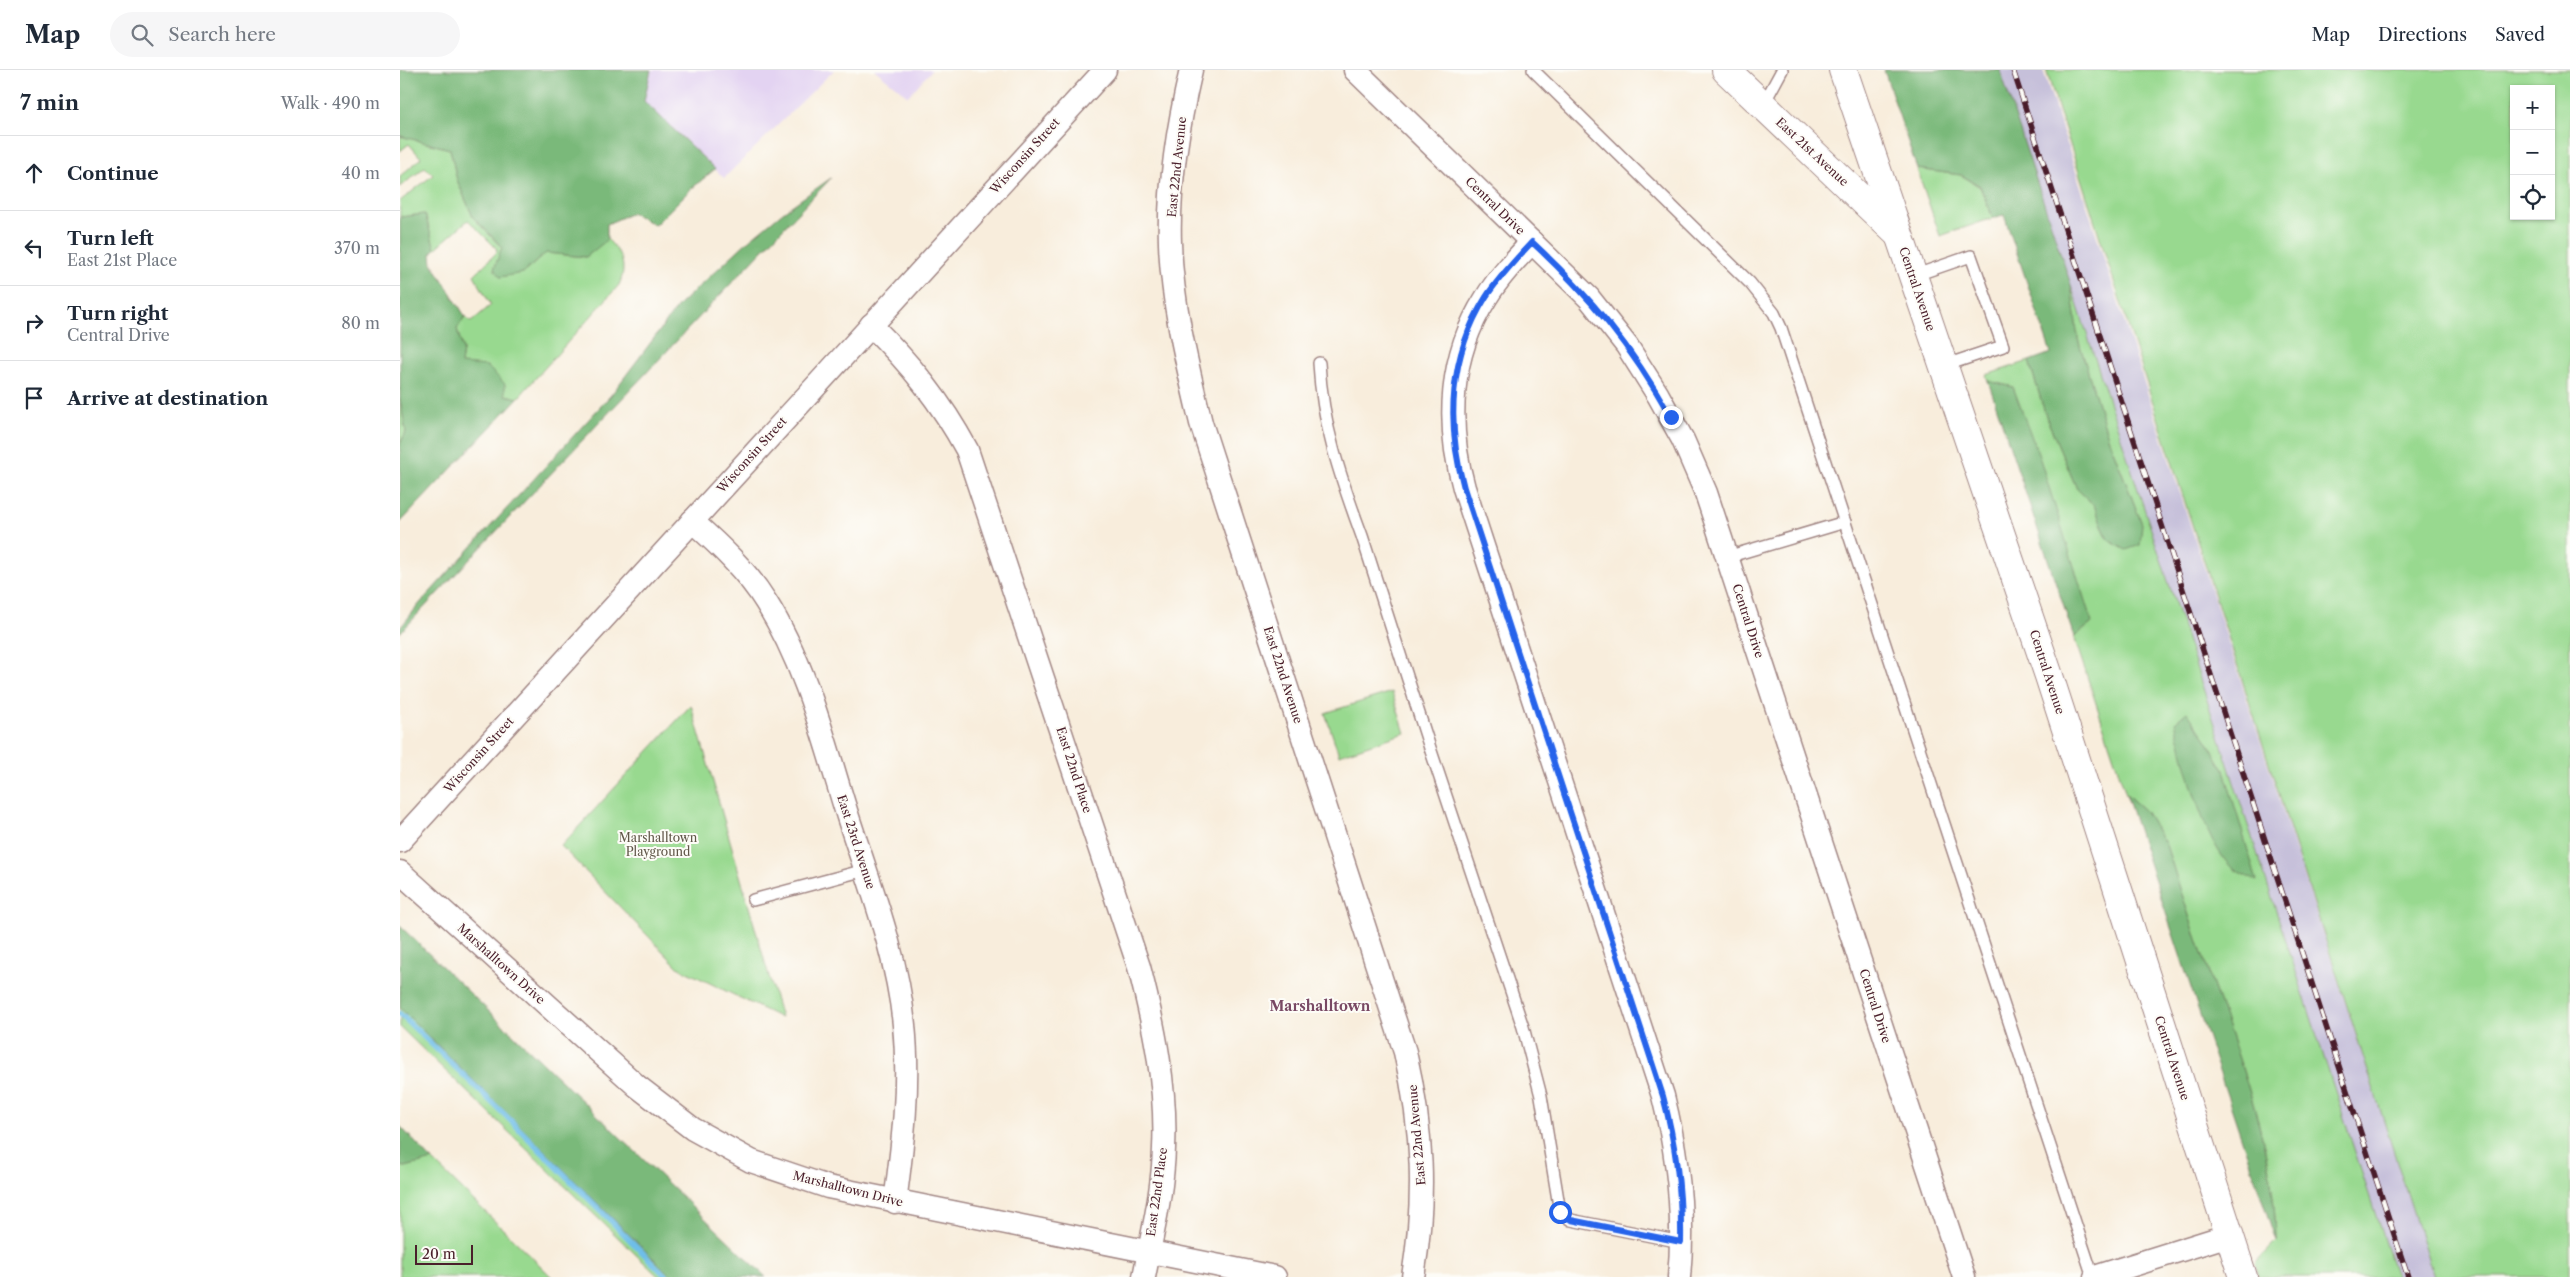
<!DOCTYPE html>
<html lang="en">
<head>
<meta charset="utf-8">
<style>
	body { margin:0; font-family:"Libre Caslon Text",serif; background:#f6f6f7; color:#1f2937 }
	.controls { position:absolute; right:15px; top:15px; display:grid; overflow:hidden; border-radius:0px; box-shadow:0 1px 4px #0004 }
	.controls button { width:45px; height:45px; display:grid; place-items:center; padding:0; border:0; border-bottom:1px solid #e0e1e3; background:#fff; color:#1f2937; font:25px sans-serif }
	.scale { position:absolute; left:15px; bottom:12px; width:58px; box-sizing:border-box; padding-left:5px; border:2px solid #4a1f2b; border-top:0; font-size:14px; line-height:18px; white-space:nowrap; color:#4a1f2b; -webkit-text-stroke:4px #fdfcf7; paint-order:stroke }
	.stop { position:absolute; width:15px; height:15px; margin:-11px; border:4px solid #2563eb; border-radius:50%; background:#fff }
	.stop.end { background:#2563eb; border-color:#fff; box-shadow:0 1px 5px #0008 }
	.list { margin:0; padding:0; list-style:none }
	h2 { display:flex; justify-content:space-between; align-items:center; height:65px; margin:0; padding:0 20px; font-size:21px }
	h2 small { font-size:16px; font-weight:400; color:#747a83 }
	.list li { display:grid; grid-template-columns:32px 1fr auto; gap:15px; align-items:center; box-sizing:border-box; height:75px; padding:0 20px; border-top:1px solid #e0e1e3 }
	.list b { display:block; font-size:19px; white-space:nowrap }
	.list p { margin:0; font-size:16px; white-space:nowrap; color:#747a83 }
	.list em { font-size:16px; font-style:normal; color:#747a83 }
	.icon { flex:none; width:28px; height:28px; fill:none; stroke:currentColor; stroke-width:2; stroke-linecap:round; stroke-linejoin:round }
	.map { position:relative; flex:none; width:2170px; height:1207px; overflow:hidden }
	header { display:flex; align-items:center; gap:30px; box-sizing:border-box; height:70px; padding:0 25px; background:#fff; border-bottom:1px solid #e0e1e3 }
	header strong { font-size:24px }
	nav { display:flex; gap:28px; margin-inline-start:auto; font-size:18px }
	.search { width:350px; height:45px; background:#f6f6f7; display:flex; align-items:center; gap:12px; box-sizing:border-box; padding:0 18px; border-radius:28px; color:#747a83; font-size:19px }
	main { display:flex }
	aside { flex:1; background:#fff }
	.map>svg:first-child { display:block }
</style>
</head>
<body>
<header>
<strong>Map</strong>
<div class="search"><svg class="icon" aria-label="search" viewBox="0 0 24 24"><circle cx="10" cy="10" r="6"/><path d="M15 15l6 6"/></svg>Search here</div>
<nav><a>Map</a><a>Directions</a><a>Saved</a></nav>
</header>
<main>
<aside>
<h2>7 min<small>Walk · 490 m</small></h2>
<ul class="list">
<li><svg class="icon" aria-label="ahead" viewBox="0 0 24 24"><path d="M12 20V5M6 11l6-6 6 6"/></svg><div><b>Continue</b></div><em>40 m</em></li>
<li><svg class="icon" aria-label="left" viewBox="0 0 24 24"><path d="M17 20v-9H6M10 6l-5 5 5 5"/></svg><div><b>Turn left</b><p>East 21st Place</p></div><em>370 m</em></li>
<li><svg class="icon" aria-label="right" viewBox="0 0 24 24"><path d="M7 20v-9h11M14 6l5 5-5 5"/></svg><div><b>Turn right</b><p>Central Drive</p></div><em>80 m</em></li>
<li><svg class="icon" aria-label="arrive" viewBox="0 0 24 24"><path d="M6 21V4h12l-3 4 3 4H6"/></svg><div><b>Arrive at destination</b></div></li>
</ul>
</aside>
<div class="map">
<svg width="2170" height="1207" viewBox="0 0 2170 1207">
	<rect width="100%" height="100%" fill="#fdfcf7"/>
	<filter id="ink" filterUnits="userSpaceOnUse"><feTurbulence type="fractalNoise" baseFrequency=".02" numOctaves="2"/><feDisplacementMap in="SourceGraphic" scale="10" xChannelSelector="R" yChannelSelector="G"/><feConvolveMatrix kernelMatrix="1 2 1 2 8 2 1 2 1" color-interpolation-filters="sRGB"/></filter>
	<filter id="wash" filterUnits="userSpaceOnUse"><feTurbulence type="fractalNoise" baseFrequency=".0096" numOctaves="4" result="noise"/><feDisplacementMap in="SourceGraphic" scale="20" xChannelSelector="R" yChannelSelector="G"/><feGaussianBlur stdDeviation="1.12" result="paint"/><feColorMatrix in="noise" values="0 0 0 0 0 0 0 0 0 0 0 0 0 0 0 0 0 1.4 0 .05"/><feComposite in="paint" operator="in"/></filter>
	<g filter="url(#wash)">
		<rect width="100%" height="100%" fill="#f8eddc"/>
		<g fill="#e3d3f2">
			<polygon points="251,0 434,0 324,108 244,31"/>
			<polygon points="475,0 532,0 508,26"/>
		</g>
		<polygon fill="#c6c0da" points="1600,0 1643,0 2034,1207 1996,1207"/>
		<g fill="#98d98f" stroke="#717c5d" fill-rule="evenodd">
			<path d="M 1646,0 L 2170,0 L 2170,1207 L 2034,1207 ZM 2114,19 L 2151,19 L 2151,146 L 2114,146 Z"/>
			<path d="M 0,66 L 50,79 L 57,110 L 73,147 L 102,178 L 94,199 L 123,203 L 146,183 L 186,187 L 206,168 C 221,182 228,195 219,215 L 118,328 L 105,325 L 61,294 L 63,280 L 57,259 L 65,246 L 71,252 L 91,235 L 74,205 L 97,182 L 96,178 L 68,150 L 35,179 L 25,144 L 0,147 L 0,131 L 33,105 L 25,97 L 0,117 L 0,106 L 21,88 L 9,74 L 0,81 Z"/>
			<polygon points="1517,99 1561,105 1580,117 1593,148 1540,166"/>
			<path d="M 1671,215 L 1996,1207 L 1859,1207 L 1855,1193 L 1876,1171 C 1875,1083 1842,996 1813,915 C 1796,868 1781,822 1766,775 L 1745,741 L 1726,724 L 1674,567 L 1692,553 L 1613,317 L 1588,311 L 1586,305 L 1629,291 L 1647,349 L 1677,419 L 1694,435 L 1708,470 L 1742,454 L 1708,367 L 1678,269 ZM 1787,643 L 1807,671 L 1824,700 L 1856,811 Z"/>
			<polygon points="0,329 6,362 0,374"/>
			<polygon points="992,622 1005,663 939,685 925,643"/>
			<polygon points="291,635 381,948 279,898 161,776"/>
			<polygon points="0,938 272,1207 259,1207 0,957"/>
			<polygon points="32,1090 152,1207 0,1207 0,1096 5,1097"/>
		</g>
		<g fill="#7ab97a" stroke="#626c52">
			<polygon points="0,0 251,0 244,31 315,99 290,120 255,155 232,143 207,154 207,170 186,187 146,183 123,203 100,207 94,199 102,177 73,147 57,110 50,79 0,66"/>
			<polygon points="1484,0 1600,0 1671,215 1678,269 1708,367 1742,454 1740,475 1726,480 1708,470 1694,435 1677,419 1647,349 1629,291 1651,283 1604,145 1593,148 1580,116 1561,105 1517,99"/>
			<polygon points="431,108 0,563 0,558 21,532 211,325 279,235 348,171 383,142"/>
			<polygon points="25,144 35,179 31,184 32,193 65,246 57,259 63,280 61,294 87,296 105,314 105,325 118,328 0,453 0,374 6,362 0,329 0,147"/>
			<polygon points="1588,311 1613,317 1640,389 1692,553 1674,567"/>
			<path d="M 1787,642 L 1807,671 L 1824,700 L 1857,811 C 1848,807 1837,802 1830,796 C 1801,765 1785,693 1775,652 Z"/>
			<path d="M 1726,724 L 1745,741 L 1766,775 C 1781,822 1796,868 1813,915 C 1842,996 1875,1083 1876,1171 Z"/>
			<polygon points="0,856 366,1207 272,1207 0,938"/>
			<polygon points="0,1056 32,1090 33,1090 5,1097 0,1096"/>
		</g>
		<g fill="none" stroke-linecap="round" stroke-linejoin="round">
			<polyline stroke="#6ebee9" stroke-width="5.5" points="0,944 104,1044 267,1207"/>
		</g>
	</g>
	<g filter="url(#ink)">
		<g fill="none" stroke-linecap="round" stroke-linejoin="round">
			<defs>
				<g id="service">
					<polyline points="1133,0 1350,213 1374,243 1381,258 1693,1207"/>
					<polyline points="1363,35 1382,0"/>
					<polyline points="1513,206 1571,186 1603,276 1543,296"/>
					<path d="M 919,293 C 922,354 941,409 962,466 L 1030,678 L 1123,957 L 1141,1026 L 1160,1142 L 1171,1150 L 1281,1172"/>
					<polyline points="1327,487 1445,452"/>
					<polyline points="353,830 465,800"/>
				</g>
				<g id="minor">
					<path d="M 791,0 C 778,56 768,116 770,173 C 772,234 787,294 801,353 L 1005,982 C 1023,1060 1026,1127 1013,1207"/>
					<polyline points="955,0 1189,228 1227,276 1258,325 1283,370 1306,423 1564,1207"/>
					<path d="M 1132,172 C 1116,189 1099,207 1086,228 C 1049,286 1046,353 1064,418 L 1263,1026 C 1278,1086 1285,1146 1279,1207"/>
					<path d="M 471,255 C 511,295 540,330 567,380 L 739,897 C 754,955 767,1017 764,1078 C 763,1121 752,1165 744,1207"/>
					<path d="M 292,451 C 319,475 347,501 366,532 C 407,597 425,674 448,747 C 470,815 497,883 504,955 C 510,1014 503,1073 495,1132"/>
					<polyline points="0,771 705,0"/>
					<polyline points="0,802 237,1016 293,1059 351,1091 428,1117 875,1207"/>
					<polyline points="1695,1207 1829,1165"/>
				</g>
				<polyline id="tertiary" points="1326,0 1498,164"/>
				<polyline id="secondary" points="1443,0 1649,606 1843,1207"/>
			</defs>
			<use href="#service" stroke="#a18684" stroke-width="14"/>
			<use href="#minor" stroke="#a18684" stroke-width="25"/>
			<use href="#tertiary" stroke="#a18684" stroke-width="30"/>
			<use href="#secondary" stroke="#a18684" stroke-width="30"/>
			<use href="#service" stroke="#fff" stroke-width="11"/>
			<use href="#minor" stroke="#fff" stroke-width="22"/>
			<use href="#tertiary" stroke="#fff" stroke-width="28"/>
			<use href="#secondary" stroke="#fff" stroke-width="28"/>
			<defs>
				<polyline id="rail" points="1613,0 2008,1207"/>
			</defs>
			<use href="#rail" stroke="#4a1f2b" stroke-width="5.5"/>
			<use href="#rail" stroke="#fdfcf7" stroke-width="4" stroke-dasharray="11" stroke-linecap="butt"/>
		</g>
	</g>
	<g fill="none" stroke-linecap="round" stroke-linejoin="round" filter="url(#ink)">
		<path stroke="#2563eb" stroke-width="6" d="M 1160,1142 L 1171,1150 L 1281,1172 C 1282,1122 1276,1075 1263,1026 L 1064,418 C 1046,353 1049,286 1086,227 C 1099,207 1116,189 1132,172 C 1191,227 1231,276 1271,347"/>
	</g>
	<g text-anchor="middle" stroke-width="4" stroke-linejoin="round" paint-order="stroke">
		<g font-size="12" fill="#4a1f2b" stroke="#fdfcf7">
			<text transform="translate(1412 82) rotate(43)" y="4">East 21st Avenue</text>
			<text transform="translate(625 86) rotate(-48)" y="4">Wisconsin Street</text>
			<text transform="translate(777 97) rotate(-84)" y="4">East 22nd Avenue</text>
			<text transform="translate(1095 136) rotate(44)" y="4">Central Drive</text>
			<text transform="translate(1517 219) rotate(71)" y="4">Central Avenue</text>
			<text transform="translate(352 385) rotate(-48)" y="4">Wisconsin Street</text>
			<text transform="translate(1348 551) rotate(72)" y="4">Central Drive</text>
			<text transform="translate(1647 602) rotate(72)" y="4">Central Avenue</text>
			<text transform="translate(883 605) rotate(72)" y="4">East 22nd Avenue</text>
			<text transform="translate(79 685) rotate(-48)" y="4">Wisconsin Street</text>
			<text transform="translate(674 700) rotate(72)" y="4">East 22nd Place</text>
			<text transform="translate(456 772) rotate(72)" y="4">East 23rd Avenue</text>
			<text transform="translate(101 894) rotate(42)" y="4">Marshalltown Drive</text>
			<text transform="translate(1475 936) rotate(72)" y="4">Central Drive</text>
			<text transform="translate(1772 988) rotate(72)" y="4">Central Avenue</text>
			<text transform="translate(1017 1065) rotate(-95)" y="4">East 22nd Avenue</text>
			<text transform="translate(448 1119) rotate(14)" y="4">Marshalltown Drive</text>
			<text transform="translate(757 1122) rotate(-82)" y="4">East 22nd Place</text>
		</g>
		<g font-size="12" fill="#615749" stroke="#fdfcf7">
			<text x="258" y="772">Marshalltown<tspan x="258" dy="14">Playground</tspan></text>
		</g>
		<g font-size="14" font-weight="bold" fill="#794964" stroke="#fdfcf7">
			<text x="920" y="941">Marshalltown</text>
		</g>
	</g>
</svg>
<div class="controls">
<button>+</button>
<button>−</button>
<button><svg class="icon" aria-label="locate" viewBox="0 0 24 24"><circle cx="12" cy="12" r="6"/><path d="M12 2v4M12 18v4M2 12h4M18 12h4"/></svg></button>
</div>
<div class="scale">20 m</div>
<div class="stop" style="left:1160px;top:1142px"></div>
<div class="stop end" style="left:1271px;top:347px"></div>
</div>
</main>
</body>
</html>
